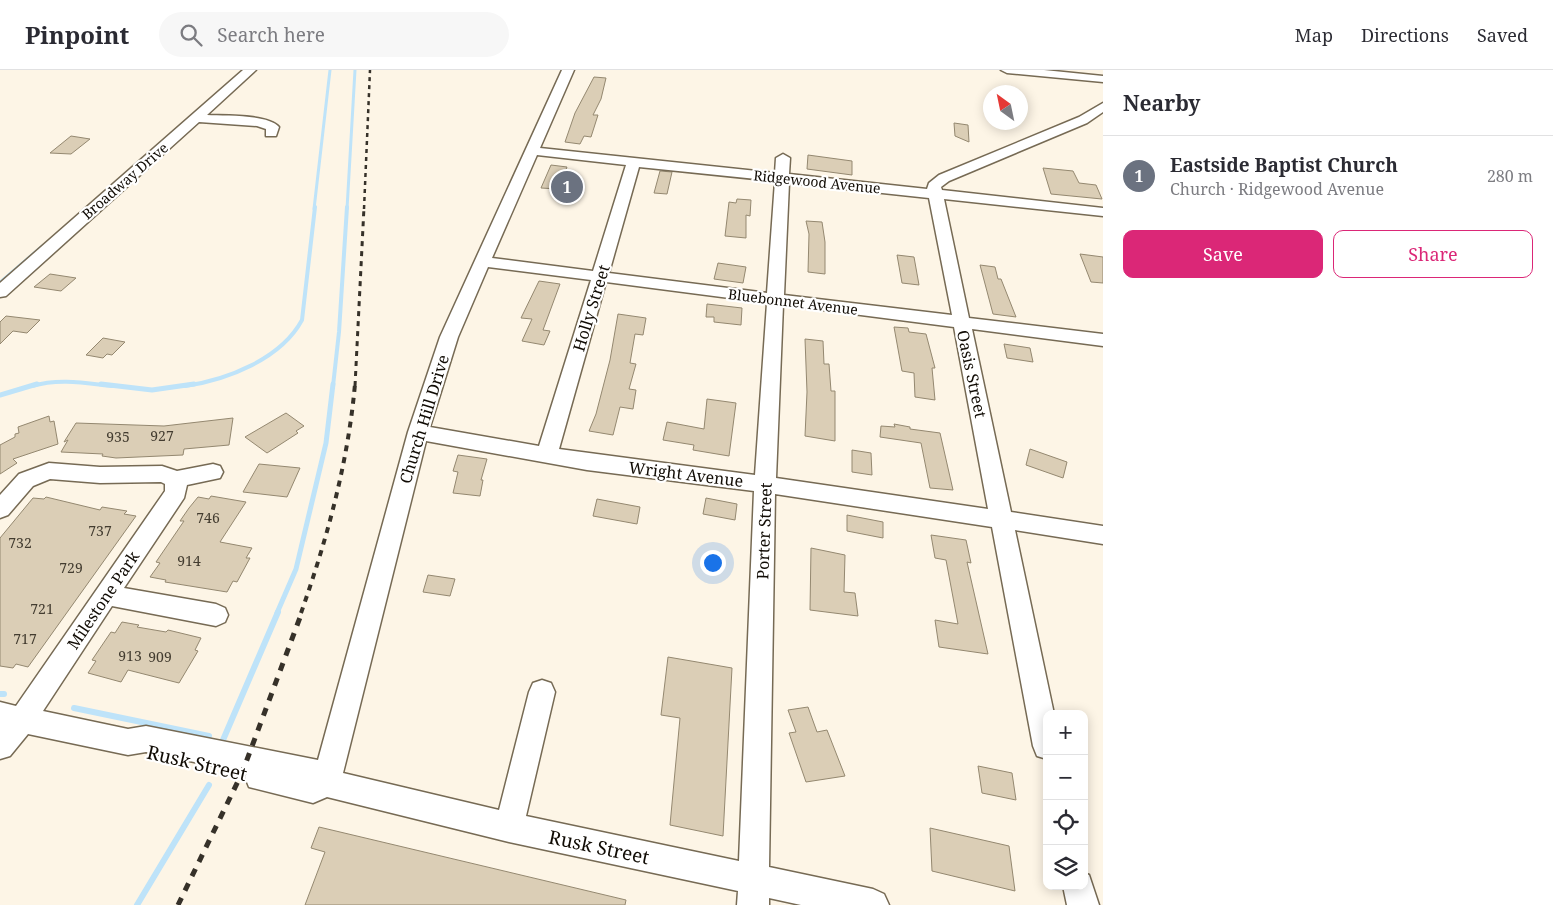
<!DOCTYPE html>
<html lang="en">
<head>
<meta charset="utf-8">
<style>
	body { margin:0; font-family:"Noto Serif",serif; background:#f7f7f7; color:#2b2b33 }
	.controls { position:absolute; right:15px; bottom:15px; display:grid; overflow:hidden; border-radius:10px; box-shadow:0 2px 12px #0003 }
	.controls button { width:45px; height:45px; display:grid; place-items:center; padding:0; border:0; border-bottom:1px solid #e1e1e2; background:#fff; color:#2b2b33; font:25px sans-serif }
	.compass { position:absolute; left:983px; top:15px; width:45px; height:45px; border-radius:50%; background:#fff; box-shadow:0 2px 12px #0003; rotate:327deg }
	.you { position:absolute; left:712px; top:492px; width:18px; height:18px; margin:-12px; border:4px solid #fff; border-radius:50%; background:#1a73e8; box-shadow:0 0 0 8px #1a73e833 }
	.badge { display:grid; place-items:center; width:32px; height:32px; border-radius:50%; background:#db2777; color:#fff; font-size:16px; font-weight:700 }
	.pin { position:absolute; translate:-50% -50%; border:2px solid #fff; box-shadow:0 1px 5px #0006 }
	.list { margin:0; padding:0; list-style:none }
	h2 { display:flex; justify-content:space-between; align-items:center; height:65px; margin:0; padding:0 20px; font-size:21px }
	h2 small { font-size:16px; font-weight:400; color:#7c7c81 }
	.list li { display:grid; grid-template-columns:32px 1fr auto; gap:15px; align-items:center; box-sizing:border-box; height:80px; padding:0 20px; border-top:1px solid #e1e1e2 }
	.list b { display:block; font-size:19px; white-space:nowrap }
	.list p { margin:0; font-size:16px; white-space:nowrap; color:#7c7c81 }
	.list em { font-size:16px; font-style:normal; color:#7c7c81 }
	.actions { display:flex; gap:10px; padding:15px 20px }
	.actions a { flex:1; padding:11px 0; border:1px solid #db2777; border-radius:10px; text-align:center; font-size:18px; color:#db2777 }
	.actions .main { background:#db2777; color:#fff }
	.icon { flex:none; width:28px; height:28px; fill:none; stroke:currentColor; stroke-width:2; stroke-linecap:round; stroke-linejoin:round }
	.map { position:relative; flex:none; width:1103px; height:835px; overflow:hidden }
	header { display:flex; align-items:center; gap:30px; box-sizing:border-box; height:70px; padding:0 25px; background:#fff; border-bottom:1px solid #e1e1e2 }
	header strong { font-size:24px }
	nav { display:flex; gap:28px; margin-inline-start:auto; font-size:18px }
	.search { width:350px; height:45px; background:#f7f7f7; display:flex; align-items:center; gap:12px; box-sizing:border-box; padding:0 18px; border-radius:28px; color:#7c7c81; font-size:19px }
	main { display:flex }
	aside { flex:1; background:#fff }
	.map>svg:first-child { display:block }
</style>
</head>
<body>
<header>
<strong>Pinpoint</strong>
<div class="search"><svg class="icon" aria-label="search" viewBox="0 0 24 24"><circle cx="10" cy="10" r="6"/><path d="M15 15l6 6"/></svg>Search here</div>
<nav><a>Map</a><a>Directions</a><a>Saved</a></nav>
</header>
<main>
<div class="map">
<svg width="1103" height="835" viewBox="0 0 1103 835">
	<rect width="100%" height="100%" fill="#fdf5e6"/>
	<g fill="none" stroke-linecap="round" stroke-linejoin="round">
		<g stroke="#bee3f9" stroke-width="3">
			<polyline points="314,139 330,0"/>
			<polyline points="347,139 355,0"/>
		</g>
		<g stroke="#bee3f9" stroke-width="4">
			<polyline points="0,213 43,176"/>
			<path d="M 32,316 C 59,308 85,313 112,316"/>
			<path d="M 185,316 C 227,310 281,289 302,250 L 315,137"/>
			<polyline points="333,316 339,262 347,137"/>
		</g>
		<g stroke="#bee3f9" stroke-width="5">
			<polyline points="101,314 152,320 194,314"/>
			<polyline points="0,325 37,314"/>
			<polyline points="277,543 296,499 326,373 333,314"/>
		</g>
		<g stroke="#bee3f9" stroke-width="6">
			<polyline points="0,624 4,624"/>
			<polyline points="74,638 209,666"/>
			<polyline points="223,670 278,542"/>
			<polyline points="137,835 209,715"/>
		</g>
	</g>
	<g fill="#dbceb6" stroke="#948870">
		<polygon points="594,7 606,8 601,29 593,45 598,45 591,67 584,66 580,74 565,72 575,43"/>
		<polygon points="954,53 968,55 969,72 955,66"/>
		<polygon points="71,66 90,69 71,84 50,83"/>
		<polygon points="808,85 852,91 852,105 807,99"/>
		<polygon points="551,95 567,97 558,119 541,118"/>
		<polygon points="1043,98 1073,101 1079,113 1096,115 1102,129 1051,124"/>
		<polygon points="660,101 672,102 667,124 654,123"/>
		<polygon points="737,129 751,130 750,146 746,145 746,168 725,166 729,132 736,133"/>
		<polygon points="806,151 822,152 825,172 825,204 808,202 809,164"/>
		<polygon points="1080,184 1103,187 1103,213 1091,212"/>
		<polygon points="897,185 914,187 919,215 902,213"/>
		<polygon points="718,193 746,197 743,213 714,209"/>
		<polygon points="980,195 995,197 998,209 1001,209 1016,247 993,244"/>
		<polygon points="50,204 76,208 61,221 34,217"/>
		<polygon points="539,211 560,214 543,260 550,261 544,275 522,271 532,249 521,248"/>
		<polygon points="707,234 742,238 741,255 714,252 714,247 706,247"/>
		<polygon points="618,244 646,248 643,265 635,264 630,293 636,294 629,319 636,320 633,339 620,337 613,365 589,361 596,344 610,290"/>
		<polygon points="6,246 40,250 27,263 13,261 0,274 0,252"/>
		<polygon points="894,257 908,258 909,262 926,264 935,298 932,298 935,330 915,327 914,303 902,301"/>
		<polygon points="103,268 125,272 112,285 107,284 103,288 86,285"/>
		<polygon points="805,269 823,271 824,294 829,294 831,321 835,321 835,371 805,366 807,322"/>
		<polygon points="1004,274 1030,278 1033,292 1007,288"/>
		<polygon points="707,329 736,333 729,386 693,380 694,375 663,370 667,352 704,359"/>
		<polygon points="286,343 304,356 296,361 298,363 267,383 245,367"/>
		<polygon points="49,346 50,352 54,351 58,374 13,389 17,393 0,404 0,375 15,367 15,364 19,363 18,357"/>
		<polygon points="233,348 229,375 184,379 183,385 116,388 102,386 103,384 61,382 68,370 64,372 76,353 164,356"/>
		<polygon points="894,354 910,357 910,359 940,363 953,420 930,418 921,373 880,367 881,356 895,357"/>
		<polygon points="1030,379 1067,392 1063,408 1026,395"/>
		<polygon points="852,380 871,383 872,405 852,402"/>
		<polygon points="458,385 487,389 481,410 483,410 480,426 453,423 458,402 453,401"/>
		<polygon points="259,394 300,398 287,427 243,422"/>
		<polygon points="211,426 246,432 220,472 252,478 246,488 250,488 237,512 233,511 227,522 165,512 166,510 150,507 160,493 156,492 184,451 180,451 189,438 198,427 209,429"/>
		<polygon points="46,427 100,440 102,437 127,441 124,444 136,446 28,597 16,594 13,598 0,596 0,468 33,428 44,429"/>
		<polygon points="706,428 737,434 735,450 703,444"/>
		<polygon points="597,429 640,437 637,454 593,446"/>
		<polygon points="847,445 883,452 883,468 847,461"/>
		<polygon points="931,465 966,470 971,493 967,492 988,584 939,577 935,550 958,554 946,490 935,488"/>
		<polygon points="811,478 845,485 844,522 855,523 858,546 810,540"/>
		<polygon points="428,505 455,509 450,526 423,522"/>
		<polygon points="122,552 139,555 137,557 166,562 168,560 201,568 195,580 198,581 179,613 128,600 121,612 88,603 96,591 92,590 111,562 115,563"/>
		<polygon points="668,587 732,598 723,766 670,755 680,648 661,645"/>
		<polygon points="808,637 817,662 827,660 845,706 806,712 789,663 796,662 788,640"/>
		<polygon points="978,696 1012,703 1016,730 982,723"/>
		<polygon points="319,757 626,830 625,835 305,835 325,782 311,778"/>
		<polygon points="930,758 1009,776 1015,821 932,801"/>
	</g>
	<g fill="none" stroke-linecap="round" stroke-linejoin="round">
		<defs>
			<g id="minor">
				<path d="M 243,0 L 256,0 L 207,45 C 224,46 268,44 279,57 L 276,66 L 266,66 L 266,59 L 257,56 L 199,52 L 6,226 L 0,227 L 0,213 Z"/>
				<path d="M 562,0 L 574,0 L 540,78 L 775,103 L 776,88 L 783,84 L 790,88 L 789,104 L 927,119 L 929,113 L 939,105 L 1079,47 L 1103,33 L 1103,42 L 1087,53 L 949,111 L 941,117 L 942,120 L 1103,138 L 1103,146 L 944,129 L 969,248 L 1103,264 L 1103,276 L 972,259 L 1011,442 L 1103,456 L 1103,474 L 1015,460 L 1054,644 L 1047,644 L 1047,689 L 1037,686 L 1033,676 L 992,457 L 775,424 L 769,797 L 873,819 L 884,824 L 889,835 L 801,835 L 769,828 L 769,835 L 737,835 L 738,821 L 509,772 L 327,727 L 313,733 L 249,717 L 245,707 L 247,703 L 146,682 L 128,685 L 28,664 L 10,686 L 0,689 L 0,632 L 16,636 L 165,421 L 165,414 L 161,412 L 100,413 L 50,409 L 33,416 L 8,445 L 0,448 L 0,425 L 19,404 L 49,393 L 100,397 L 162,396 L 177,401 L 213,394 L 220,396 L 223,402 L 220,408 L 187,415 L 184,428 L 124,518 L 216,534 L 225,538 L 228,545 L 225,552 L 216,556 L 112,536 L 43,641 L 128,659 L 146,656 L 318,690 L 408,362 L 440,267 ZM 537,85 L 626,95 L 593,201 L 492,188 ZM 639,97 L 775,111 L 767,223 L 609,203 ZM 789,113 L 929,128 L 952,245 L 784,225 ZM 488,197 L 591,210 L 539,376 L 430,357 L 458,267 ZM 606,212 L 767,233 L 755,405 L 559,379 ZM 783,235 L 954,257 L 988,439 L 776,408 ZM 426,371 L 587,400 L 754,421 L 739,791 L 526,746 L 555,622 L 551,613 L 542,610 L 533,613 L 529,622 L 499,740 L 343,703 Z"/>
				<polygon points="1001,0 1044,0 1103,6 1103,12 1007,3"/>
				<polygon points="1084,803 1089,805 1099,835 1067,835 1063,816 1084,816"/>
			</g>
		</defs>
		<use href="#minor" stroke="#766a54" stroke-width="3"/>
		<use href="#minor" fill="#fff" fill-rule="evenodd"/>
		<polyline stroke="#363129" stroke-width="2.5" stroke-dasharray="4 4" stroke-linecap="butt" points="364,139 370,0"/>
		<polyline stroke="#363129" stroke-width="3" stroke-dasharray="5 5" stroke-linecap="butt" points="355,316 364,137"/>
		<path stroke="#363129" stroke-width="4" stroke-dasharray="6 6" stroke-linecap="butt" d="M 301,543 C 327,469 348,393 355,314"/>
		<polyline stroke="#363129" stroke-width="5" stroke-dasharray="8 8" stroke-linecap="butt" points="178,835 242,703 302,542"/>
	</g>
	<g text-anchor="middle" stroke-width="4.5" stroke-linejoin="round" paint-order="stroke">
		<g font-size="14" fill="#100b04" stroke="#fff">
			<text transform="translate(125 111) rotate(-41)" y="5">Broadway Drive</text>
			<text transform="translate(817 112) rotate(6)" y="5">Ridgewood Avenue</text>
			<text transform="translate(793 232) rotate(7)" y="5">Bluebonnet Avenue</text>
		</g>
		<g font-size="14" fill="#433c30">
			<text x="162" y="371">927</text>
			<text x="118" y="372">935</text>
			<text x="208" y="453">746</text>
			<text x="100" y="466">737</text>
			<text x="20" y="478">732</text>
			<text x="189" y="496">914</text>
			<text x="71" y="503">729</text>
			<text x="42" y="544">721</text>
			<text x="25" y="574">717</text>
			<text x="130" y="591">913</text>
			<text x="160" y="592">909</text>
		</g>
		<g font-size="16" fill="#100b04" stroke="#fff">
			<text transform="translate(591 238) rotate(-73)" y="6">Holly Street</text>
			<text transform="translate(972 304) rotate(78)" y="6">Oasis Street</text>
			<text transform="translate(424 349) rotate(-73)" y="6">Church Hill Drive</text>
			<text transform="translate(686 404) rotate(7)" y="6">Wright Avenue</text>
			<text transform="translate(764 461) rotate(-88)" y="6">Porter Street</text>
			<text transform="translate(103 530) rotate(-56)" y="6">Milestone Park</text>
		</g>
		<g font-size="19" fill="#100b04" stroke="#fff">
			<text transform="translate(197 693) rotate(13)" y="7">Rusk Street</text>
			<text transform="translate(599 777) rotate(12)" y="7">Rusk Street</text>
		</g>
	</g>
</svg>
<div class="controls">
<button>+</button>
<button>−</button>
<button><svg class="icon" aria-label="locate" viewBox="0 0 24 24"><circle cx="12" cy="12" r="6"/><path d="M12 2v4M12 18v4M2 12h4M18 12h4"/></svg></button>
<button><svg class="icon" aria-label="layers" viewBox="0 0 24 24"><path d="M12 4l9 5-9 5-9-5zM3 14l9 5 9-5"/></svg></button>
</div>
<svg class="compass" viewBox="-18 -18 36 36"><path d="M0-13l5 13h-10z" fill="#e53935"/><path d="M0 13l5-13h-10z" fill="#7c7c81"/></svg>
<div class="you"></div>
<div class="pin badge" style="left:567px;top:117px;background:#6b7280">1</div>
</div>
<aside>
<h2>Nearby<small></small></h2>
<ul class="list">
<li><span class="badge" style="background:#6b7280">1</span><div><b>Eastside Baptist Church</b><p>Church · Ridgewood Avenue</p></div><em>280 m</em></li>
</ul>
<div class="actions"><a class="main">Save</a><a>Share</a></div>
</aside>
</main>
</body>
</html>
